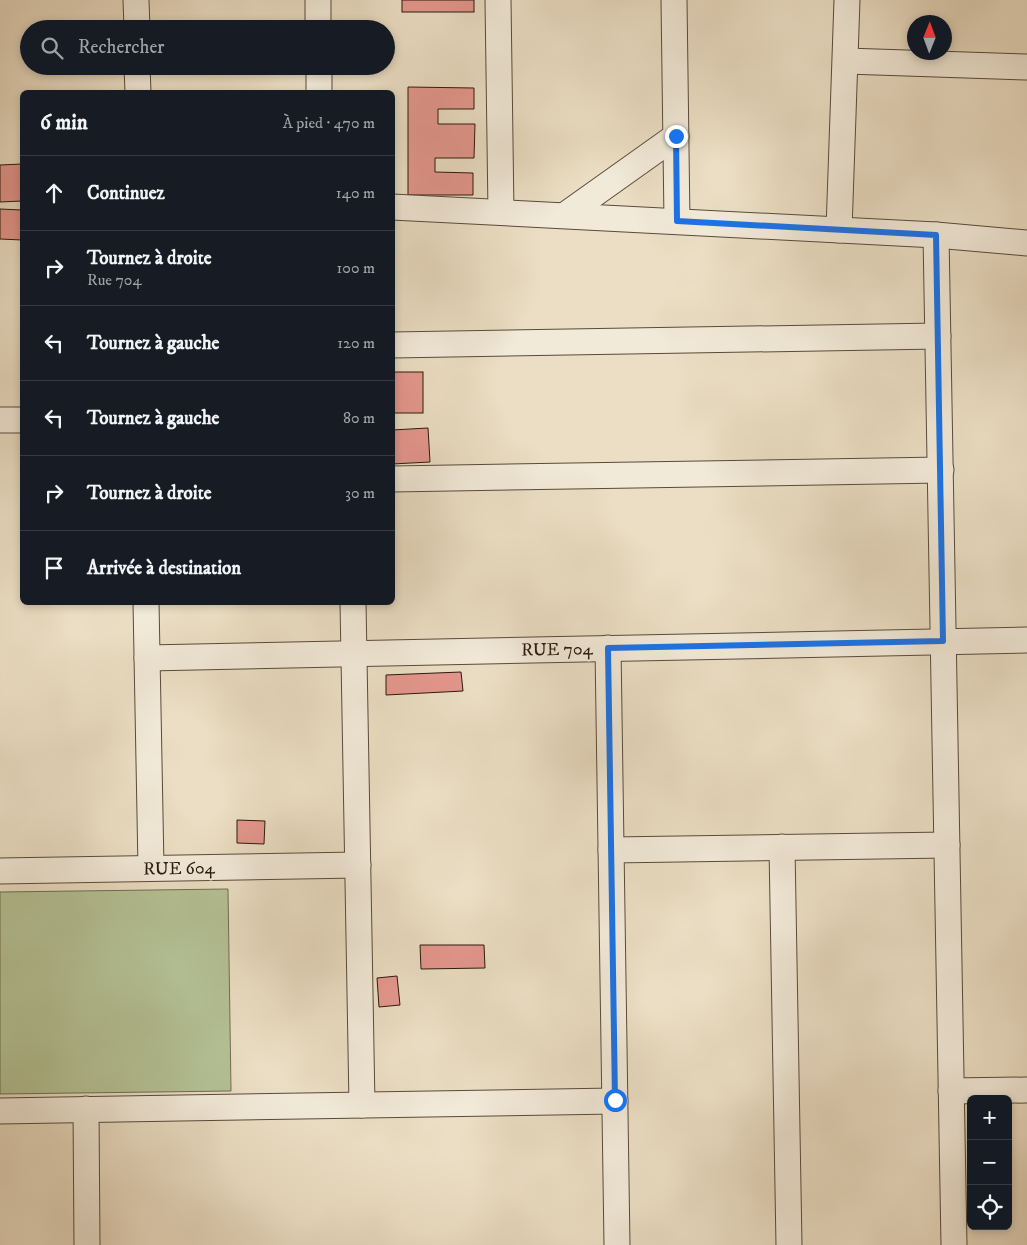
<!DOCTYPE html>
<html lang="fr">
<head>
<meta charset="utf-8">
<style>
	body { margin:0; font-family:"IM FELL DW Pica",serif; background:#20242c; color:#f1f3f6 }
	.controls { position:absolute; right:15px; bottom:15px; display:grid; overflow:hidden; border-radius:8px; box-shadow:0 2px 8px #0003 }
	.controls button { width:45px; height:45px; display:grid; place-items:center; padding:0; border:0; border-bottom:1px solid #363941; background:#171b24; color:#f1f3f6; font:25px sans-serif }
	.compass { position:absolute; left:907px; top:15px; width:45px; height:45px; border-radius:50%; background:#171b24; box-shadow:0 2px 8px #0003; rotate:1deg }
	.stop { position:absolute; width:15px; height:15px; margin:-11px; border:4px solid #1a73e8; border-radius:50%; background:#fff }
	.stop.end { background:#1a73e8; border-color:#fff; box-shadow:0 1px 5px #0008 }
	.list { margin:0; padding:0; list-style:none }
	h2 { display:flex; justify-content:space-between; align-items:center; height:65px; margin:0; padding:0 20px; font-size:21px }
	h2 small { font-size:16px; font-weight:400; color:#9ea1a6 }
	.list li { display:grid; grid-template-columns:32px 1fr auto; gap:15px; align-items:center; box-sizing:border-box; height:75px; padding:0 20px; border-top:1px solid #363941 }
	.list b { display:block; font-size:19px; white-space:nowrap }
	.list p { margin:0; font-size:16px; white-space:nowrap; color:#9ea1a6 }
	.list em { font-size:16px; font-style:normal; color:#9ea1a6 }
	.icon { flex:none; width:28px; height:28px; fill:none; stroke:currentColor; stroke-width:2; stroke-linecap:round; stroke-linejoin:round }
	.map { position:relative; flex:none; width:1027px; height:1245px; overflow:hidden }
	.search { position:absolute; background:#171b24; box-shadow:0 2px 8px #0003; left:20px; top:20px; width:375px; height:55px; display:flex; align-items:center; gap:12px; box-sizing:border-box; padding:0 18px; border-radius:28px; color:#9ea1a6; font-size:19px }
	.panel { position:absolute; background:#171b24; box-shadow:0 2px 8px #0003; left:20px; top:90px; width:375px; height:515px; border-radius:8px }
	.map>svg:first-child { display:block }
</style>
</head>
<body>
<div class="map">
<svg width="1027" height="1245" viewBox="0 0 1027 1245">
	<rect width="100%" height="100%" fill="#ebdec4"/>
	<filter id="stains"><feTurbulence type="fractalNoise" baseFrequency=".004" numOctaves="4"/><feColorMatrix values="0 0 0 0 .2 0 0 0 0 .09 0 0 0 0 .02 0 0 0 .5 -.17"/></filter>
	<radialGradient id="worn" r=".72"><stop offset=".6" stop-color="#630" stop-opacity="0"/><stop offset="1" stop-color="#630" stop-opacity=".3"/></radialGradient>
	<polygon fill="#b4c296" stroke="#6e6e51" points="228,889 231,1091 0,1094 0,892"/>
	<g fill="#e5978e" stroke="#28190c">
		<rect x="402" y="0" width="72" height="12"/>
		<polygon points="408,87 474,88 474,109 438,109 438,124 475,124 474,158 435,158 435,172 473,173 473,195 408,195"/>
		<polygon points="22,164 22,201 0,202 0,165"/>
		<polygon points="0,209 22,210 22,240 0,239"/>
		<rect x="392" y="372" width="31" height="41"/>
		<polygon points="428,428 430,462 392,464 392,430"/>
		<polygon points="461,672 463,691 386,695 386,675"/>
		<polygon points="237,820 265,821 264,844 237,843"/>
		<polygon points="420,945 484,945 485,968 421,969"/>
		<polygon points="397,976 400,1005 379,1007 377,978"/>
	</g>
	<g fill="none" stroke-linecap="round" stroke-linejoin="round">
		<defs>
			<g id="minor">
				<polyline points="136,0 137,29"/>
				<polyline points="318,0 318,29"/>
				<polyline points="498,0 501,212"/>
				<polyline points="674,0 677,221"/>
				<polyline points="846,61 1027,67"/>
				<polyline points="137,66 138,92"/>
				<polyline points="319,66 319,92"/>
				<polyline points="392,207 936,235 1027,243"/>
				<polyline points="565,215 676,136"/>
				<polyline points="839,230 847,0"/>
				<polyline points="936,235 954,1245"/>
				<polyline points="392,345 938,336"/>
				<polyline points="0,420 22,420"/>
				<polyline points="392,479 941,470"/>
				<polyline points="146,602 151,868"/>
				<polyline points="353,602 362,1105"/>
				<polyline points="608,648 617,1245"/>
				<polyline points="147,658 1027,640"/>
				<polyline points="782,847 789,1245"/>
				<polyline points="611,850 947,845"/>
				<polyline points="0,871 358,865"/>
				<polyline points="951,1091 1027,1090"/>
				<polyline points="86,1109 87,1245"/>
				<polyline points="0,1111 615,1101"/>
			</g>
		</defs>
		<use href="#minor" stroke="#594a3a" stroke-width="27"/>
		<use href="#minor" stroke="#f2ead9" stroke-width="25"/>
	</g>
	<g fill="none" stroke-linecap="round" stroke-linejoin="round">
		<polyline stroke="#1a73e8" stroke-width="6" points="615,1100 608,648 943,641 936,235 677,221 676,136"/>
	</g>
	<g text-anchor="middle" stroke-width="4" stroke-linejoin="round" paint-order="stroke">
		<g font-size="18" fill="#28190c" stroke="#f2ead9">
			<text transform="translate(557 649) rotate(-1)" y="6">RUE 704</text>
			<text transform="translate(179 868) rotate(-1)" y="6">RUE 604</text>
		</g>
	</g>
	<rect width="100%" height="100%" filter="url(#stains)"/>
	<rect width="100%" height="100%" fill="url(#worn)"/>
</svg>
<div class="controls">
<button>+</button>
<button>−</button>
<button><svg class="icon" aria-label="locate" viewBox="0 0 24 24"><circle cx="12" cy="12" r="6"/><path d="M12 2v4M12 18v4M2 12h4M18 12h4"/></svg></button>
</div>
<svg class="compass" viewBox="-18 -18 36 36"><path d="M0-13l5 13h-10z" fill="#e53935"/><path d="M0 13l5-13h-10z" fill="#9ea1a6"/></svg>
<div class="stop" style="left:615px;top:1100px"></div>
<div class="stop end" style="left:676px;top:136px"></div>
<div class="search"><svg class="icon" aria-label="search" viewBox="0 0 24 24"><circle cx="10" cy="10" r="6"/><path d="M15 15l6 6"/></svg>Rechercher</div>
<section class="panel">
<h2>6 min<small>À pied · 470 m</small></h2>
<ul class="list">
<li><svg class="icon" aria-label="ahead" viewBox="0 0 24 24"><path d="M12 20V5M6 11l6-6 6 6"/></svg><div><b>Continuez</b></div><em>140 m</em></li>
<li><svg class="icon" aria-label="right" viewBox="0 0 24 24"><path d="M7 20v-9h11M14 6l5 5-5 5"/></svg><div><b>Tournez à droite</b><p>Rue 704</p></div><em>100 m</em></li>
<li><svg class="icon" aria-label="left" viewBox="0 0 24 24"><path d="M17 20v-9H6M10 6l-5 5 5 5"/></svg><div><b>Tournez à gauche</b></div><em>120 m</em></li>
<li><svg class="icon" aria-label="left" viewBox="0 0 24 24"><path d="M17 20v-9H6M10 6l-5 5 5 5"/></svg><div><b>Tournez à gauche</b></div><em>80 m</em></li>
<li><svg class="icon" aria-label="right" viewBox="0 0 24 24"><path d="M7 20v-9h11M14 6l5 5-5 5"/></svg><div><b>Tournez à droite</b></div><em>30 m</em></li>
<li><svg class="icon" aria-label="arrive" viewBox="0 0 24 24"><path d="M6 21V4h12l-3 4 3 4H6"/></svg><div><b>Arrivée à destination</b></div></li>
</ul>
</section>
</div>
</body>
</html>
